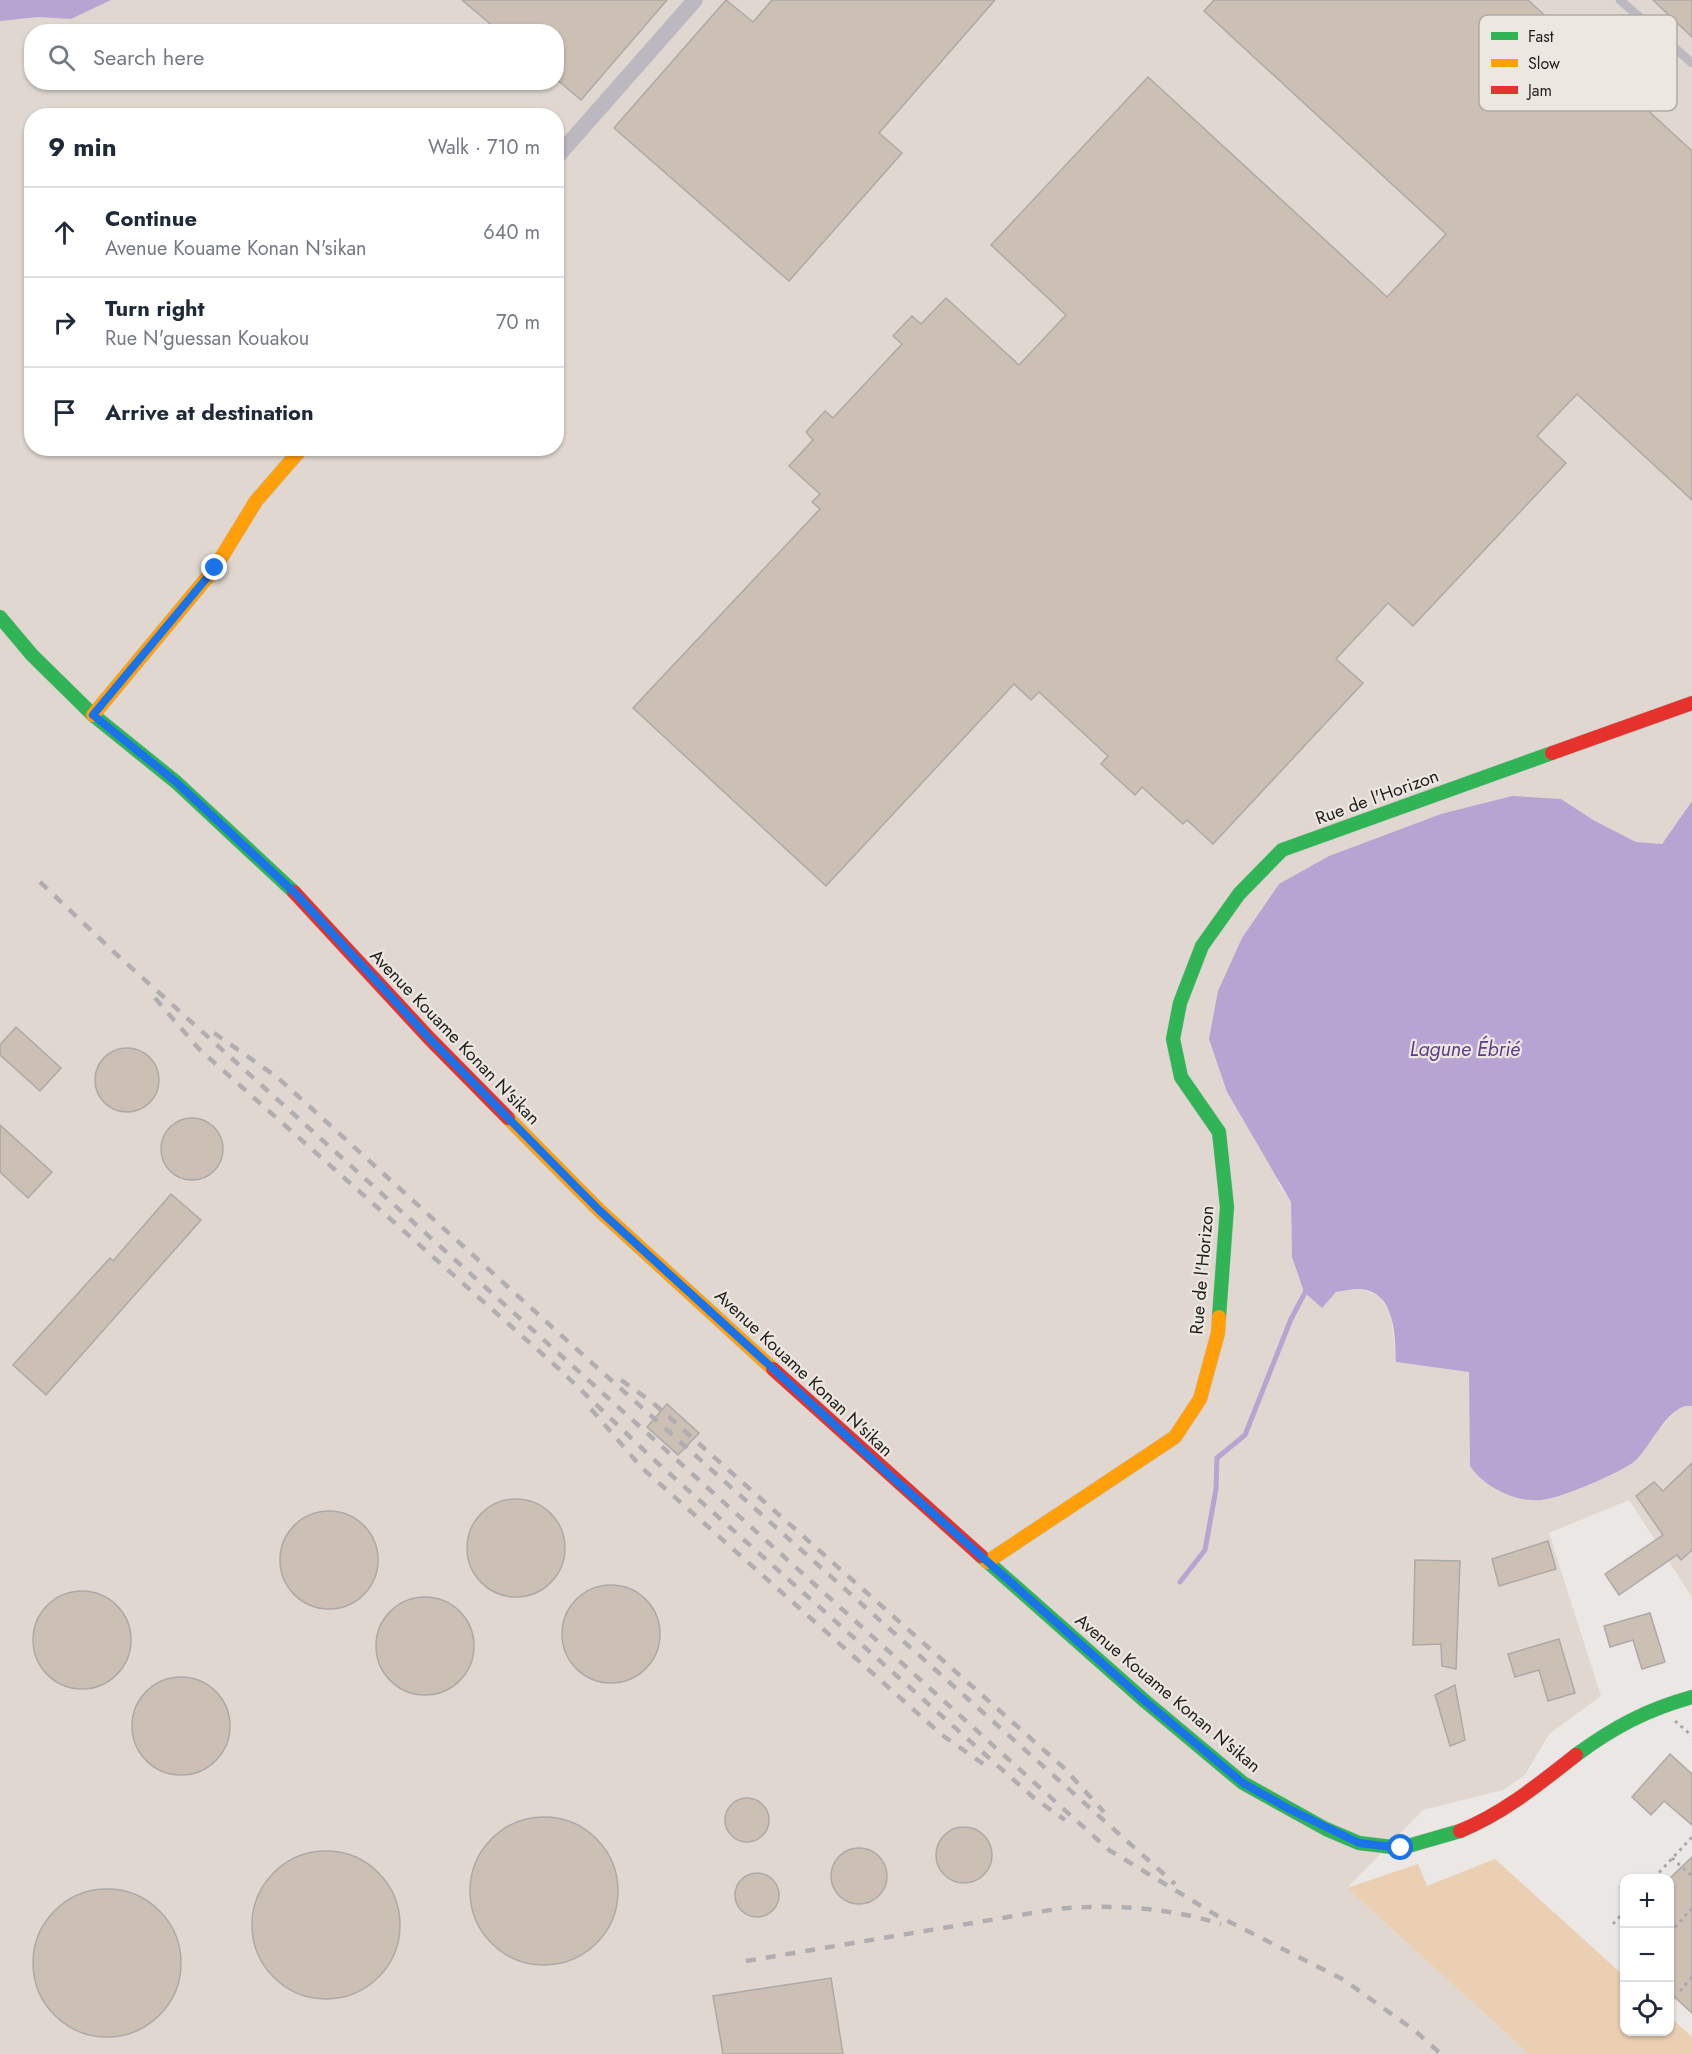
<!DOCTYPE html>
<html lang="en">
<head>
<meta charset="utf-8">
<style>
	body { margin:0; font-family:Jost,sans-serif; background:#f6f6f7; color:#1f2937 }
	.controls { position:absolute; right:18px; bottom:18px; display:grid; overflow:hidden; border-radius:12px; box-shadow:0 2px 4px #0004 }
	.controls button { width:54px; height:54px; display:grid; place-items:center; padding:0; border:0; border-bottom:2px solid #e0e1e3; background:#fff; color:#1f2937; font:30px sans-serif }
	.stop { position:absolute; width:18px; height:18px; margin:-14px; border:4px solid #1a73e8; border-radius:50%; background:#fff }
	.stop.end { background:#1a73e8; border-color:#fff; box-shadow:0 2px 6px #0008 }
	.list { margin:0; padding:0; list-style:none }
	h2 { display:flex; justify-content:space-between; align-items:center; height:78px; margin:0; padding:0 24px; font-size:26px }
	h2 small { font-size:20px; font-weight:400; color:#747a83 }
	.list li { display:grid; grid-template-columns:39px 1fr auto; gap:18px; align-items:center; box-sizing:border-box; height:90px; padding:0 24px; border-top:2px solid #e0e1e3 }
	.list b { display:block; font-size:22px; white-space:nowrap }
	.list p { margin:0; font-size:20px; white-space:nowrap; color:#747a83 }
	.list em { font-size:20px; font-style:normal; color:#747a83 }
	.icon { flex:none; width:33px; height:33px; fill:none; stroke:currentColor; stroke-width:2; stroke-linecap:round; stroke-linejoin:round }
	.map { position:relative; flex:none; width:1692px; height:2054px; overflow:hidden }
	.search { position:absolute; background:#fff; box-shadow:0 2px 4px #0004; left:24px; top:24px; width:540px; height:66px; display:flex; align-items:center; gap:15px; box-sizing:border-box; padding:0 21px; border-radius:24px; color:#747a83; font-size:22px }
	.panel { position:absolute; background:#fff; box-shadow:0 2px 4px #0004; left:24px; top:108px; width:540px; height:348px; border-radius:24px }
	.map>svg:first-child { display:block }
</style>
</head>
<body>
<div class="map">
<svg width="1692" height="2054" viewBox="0 0 1692 2054">
	<rect width="100%" height="100%" fill="#eae7e4"/>
	<path fill="#e0d8d0" fill-rule="evenodd" d="M 0,0 L 1692,0 L 1692,801 L 1662,844 L 1636,842 L 1595,821 L 1561,799 L 1278,1183 L 1291,1202 L 1292,1257 L 1336,1292 L 1360,1289 L 1379,1296 L 1391,1314 L 1396,1362 L 1469,1371 L 1470,1403 L 1521,1498 L 1543,1500 L 1614,1474 L 1636,1460 L 1650,1439 L 1677,1410 L 1690,1404 L 1692,1406 L 1692,1597 L 1629,1500 L 1549,1533 L 1601,1696 L 1549,1734 L 1525,1775 L 1503,1790 L 1423,1810 L 1347,1888 L 1529,2054 L 0,2054 ZM 32,32 L 556,32 L 556,82 L 32,82 ZM 32,116 L 556,116 L 556,448 L 32,448 Z"/>
	<polygon fill="#eacfb2" points="1495,1859 1624,1976 1624,2032 1670,2032 1670,2017 1692,2037 1692,2054 1529,2054 1347,1888 1418,1864 1427,1886"/>
	<g fill="#b8a4d2">
		<polygon points="0,0 111,0 71,19 38,17 0,21"/>
		<path d="M 1512,796 L 1561,799 L 1595,821 L 1636,842 L 1662,844 L 1692,801 L 1692,1406 C 1670,1401 1649,1449 1635,1461 C 1620,1473 1561,1498 1542,1500 C 1516,1503 1484,1487 1470,1466 L 1469,1372 L 1396,1362 C 1395,1336 1396,1292 1360,1289 C 1352,1289 1343,1291 1336,1292 L 1322,1308 L 1304,1292 L 1292,1257 L 1291,1202 L 1227,1092 L 1209,1039 L 1218,991 L 1242,938 L 1279,884 L 1329,856 L 1441,814 Z"/>
	</g>
	<g fill="none" stroke-linecap="round" stroke-linejoin="round">
		<polyline stroke="#b8a4d2" stroke-width="5" points="1180,1582 1205,1550 1216,1489 1217,1458 1245,1435 1291,1319 1308,1287"/>
	</g>
	<g fill="#ccc0b4" stroke="#aca9a8" stroke-width="1.5">
		<polygon points="462,0 667,0 581,100 556,79 556,32 500,32"/>
		<polygon points="726,0 753,22 772,0 995,0 879,133 902,153 789,281 614,128"/>
		<polygon points="1214,0 1528,0 1692,151 1692,500 1577,394 1537,436 1566,463 1413,626 1388,603 1336,659 1363,683 1213,844 1187,820 1183,824 1142,787 1135,795 1101,764 1108,756 1039,692 1031,700 1014,684 826,886 633,708 820,509 812,502 820,494 789,466 813,440 806,432 825,411 833,418 902,344 893,336 912,316 921,324 946,298 1019,365 1066,315 991,245 1148,77 1387,297 1446,234 1204,11"/>
		<polygon points="1653,0 1692,0 1692,37"/>
		<polygon points="16,1027 61,1068 40,1091 0,1055 0,1045"/>
		<circle cx="127" cy="1080" r="32"/>
		<circle cx="192" cy="1149" r="31"/>
		<polygon points="0,1125 52,1172 28,1198 0,1172"/>
		<polygon points="171,1194 201,1220 46,1395 13,1365 110,1258 113,1261"/>
		<polygon points="667,1404 699,1433 678,1455 647,1427"/>
		<polygon points="1692,1463 1692,1550 1681,1560 1677,1555 1619,1595 1605,1574 1663,1535 1636,1496 1654,1482 1663,1491"/>
		<circle cx="516" cy="1548" r="49"/>
		<circle cx="329" cy="1560" r="49"/>
		<polygon points="1548,1541 1556,1569 1499,1586 1492,1559"/>
		<polygon points="1415,1560 1460,1561 1456,1669 1442,1666 1441,1644 1413,1645"/>
		<circle cx="611" cy="1634" r="49"/>
		<circle cx="82" cy="1640" r="49"/>
		<circle cx="425" cy="1646" r="49"/>
		<polygon points="1650,1613 1665,1662 1642,1669 1633,1640 1610,1647 1604,1626"/>
		<polygon points="1559,1639 1575,1693 1548,1701 1539,1670 1515,1677 1508,1654"/>
		<circle cx="181" cy="1726" r="49"/>
		<polygon points="1455,1685 1465,1740 1450,1746 1435,1695"/>
		<polygon points="1670,1754 1692,1774 1692,1825 1664,1801 1651,1815 1632,1797"/>
		<circle cx="747" cy="1820" r="22"/>
		<circle cx="544" cy="1891" r="74"/>
		<circle cx="964" cy="1855" r="28"/>
		<circle cx="859" cy="1876" r="28"/>
		<circle cx="326" cy="1925" r="74"/>
		<polygon points="1692,1857 1692,2013 1670,1993 1670,1878"/>
		<circle cx="757" cy="1895" r="22"/>
		<circle cx="107" cy="1963" r="74"/>
		<polygon points="831,1978 843,2054 723,2054 713,1996"/>
	</g>
	<g fill="none" stroke-linecap="round" stroke-linejoin="round">
		<defs>
			<polyline id="lane" points="1620,0 1692,63"/>
			<polyline id="street" points="556,158 695,0"/>
			<g id="fast">
				<polyline points="0,617 32,655 93,715 176,782 294,892"/>
				<polyline points="1219,1317 1227,1207 1219,1132 1181,1077 1173,1039 1180,1003 1202,946 1239,894 1282,850 1552,753"/>
				<polyline points="981,1556 1146,1702 1243,1783 1326,1829 1359,1843 1401,1848 1460,1831"/>
				<path d="M 1576,1755 C 1614,1727 1646,1710 1692,1697"/>
			</g>
			<g id="slow">
				<polyline points="93,715 215,568 256,501 302,448"/>
				<polyline points="508,1118 599,1210 773,1369"/>
				<polyline points="987,1562 1175,1437 1200,1399 1218,1333 1219,1317"/>
			</g>
			<g id="jam">
				<polyline points="1552,753 1692,703"/>
				<polyline points="294,892 429,1038 508,1118"/>
				<polyline points="773,1369 981,1556"/>
				<path d="M 1460,1831 C 1504,1813 1539,1784 1576,1755"/>
			</g>
		</defs>
		<use href="#lane" stroke="#c5c3c1" stroke-width="9"/>
		<use href="#street" stroke="#c5c3c1" stroke-width="16"/>
		<use href="#fast" stroke="#c5c3c1" stroke-width="15"/>
		<use href="#slow" stroke="#c5c3c1" stroke-width="15"/>
		<use href="#jam" stroke="#c5c3c1" stroke-width="15"/>
		<g stroke="#a9a6ab" stroke-width="3" stroke-dasharray="3 4.5" stroke-linecap="butt">
			<polyline points="1675,1721 1692,1736"/>
			<polyline points="1672,1858 1692,1876"/>
			<polyline points="1654,1878 1692,1837"/>
			<polyline points="1613,1924 1624,1912"/>
			<polyline points="1670,1933 1692,1908"/>
			<polyline points="1680,1991 1692,1977"/>
		</g>
		<use href="#lane" stroke="#bcb8c0" stroke-width="8"/>
		<use href="#street" stroke="#bcb8c0" stroke-width="15"/>
		<use href="#fast" stroke="#30b455" stroke-width="14"/>
		<use href="#slow" stroke="#ff9f0a" stroke-width="14"/>
		<use href="#jam" stroke="#e5322d" stroke-width="14"/>
		<g stroke="#b1aeb1" stroke-width="4.5" stroke-dasharray="10 10" stroke-linecap="butt">
			<polyline points="40,882 115,953 1109,1850 1216,1915 1344,1980 1414,2030 1441,2054"/>
			<polyline points="155,998 199,1049 557,1367 652,1458 1034,1798 1065,1820"/>
			<polyline points="214,1033 277,1077 573,1346 1175,1884"/>
			<polyline points="621,1380 652,1402 1063,1767 1104,1812"/>
			<polyline points="591,1409 642,1468 942,1735 989,1768"/>
			<path d="M 746,1961 L 1056,1909 C 1114,1904 1166,1907 1221,1924"/>
		</g>
	</g>
	<g fill="none" stroke-linecap="round" stroke-linejoin="round">
		<polyline stroke="#1a73e8" stroke-width="8" points="215,568 93,715 176,782 296,894 429,1038 599,1210 884,1470 1146,1702 1243,1783 1289,1809 1359,1843 1401,1848"/>
	</g>
	<g text-anchor="middle" stroke-width="4.5" stroke-linejoin="round" paint-order="stroke">
		<g font-size="18" fill="#201d1b" stroke="#ede7e1">
			<text transform="translate(1377 797) rotate(-20)" y="6">Rue de l'Horizon</text>
			<text transform="translate(455 1037) rotate(46)" y="6">Avenue Kouame Konan N'sikan</text>
			<text transform="translate(1202 1270) rotate(-85)" y="6">Rue de l'Horizon</text>
			<text transform="translate(804 1373) rotate(43)" y="6">Avenue Kouame Konan N'sikan</text>
			<text transform="translate(1168 1693) rotate(40)" y="6">Avenue Kouame Konan N'sikan</text>
		</g>
		<g font-size="20" font-style="italic" fill="#5f3b8b" stroke="#ede7e1">
			<text x="1465" y="1056">Lagune Ébrié</text>
		</g>
	</g>
	<rect x="1479" y="15" width="198" height="96" rx="9" fill="#ede7e1" stroke="#b0aaa6" stroke-width="1.5"/>
	<rect x="1491" y="32" width="27" height="8" fill="#30b455"/>
	<rect x="1491" y="59" width="27" height="8" fill="#ff9f0a"/>
	<rect x="1491" y="86" width="27" height="8" fill="#e5322d"/>
	<g font-size="16" fill="#201d1b">
		<text x="1528" y="42">Fast</text>
		<text x="1528" y="69">Slow</text>
		<text x="1528" y="96">Jam</text>
	</g>
</svg>
<div class="controls">
<button>+</button>
<button>−</button>
<button><svg class="icon" aria-label="locate" viewBox="0 0 24 24"><circle cx="12" cy="12" r="6"/><path d="M12 2v4M12 18v4M2 12h4M18 12h4"/></svg></button>
</div>
<div class="stop" style="left:1401px;top:1848px"></div>
<div class="stop end" style="left:215px;top:568px"></div>
<div class="search"><svg class="icon" aria-label="search" viewBox="0 0 24 24"><circle cx="10" cy="10" r="6"/><path d="M15 15l6 6"/></svg>Search here</div>
<section class="panel">
<h2>9 min<small>Walk · 710 m</small></h2>
<ul class="list">
<li><svg class="icon" aria-label="ahead" viewBox="0 0 24 24"><path d="M12 20V5M6 11l6-6 6 6"/></svg><div><b>Continue</b><p>Avenue Kouame Konan N'sikan</p></div><em>640 m</em></li>
<li><svg class="icon" aria-label="right" viewBox="0 0 24 24"><path d="M7 20v-9h11M14 6l5 5-5 5"/></svg><div><b>Turn right</b><p>Rue N'guessan Kouakou</p></div><em>70 m</em></li>
<li><svg class="icon" aria-label="arrive" viewBox="0 0 24 24"><path d="M6 21V4h12l-3 4 3 4H6"/></svg><div><b>Arrive at destination</b></div></li>
</ul>
</section>
</div>
</body>
</html>
